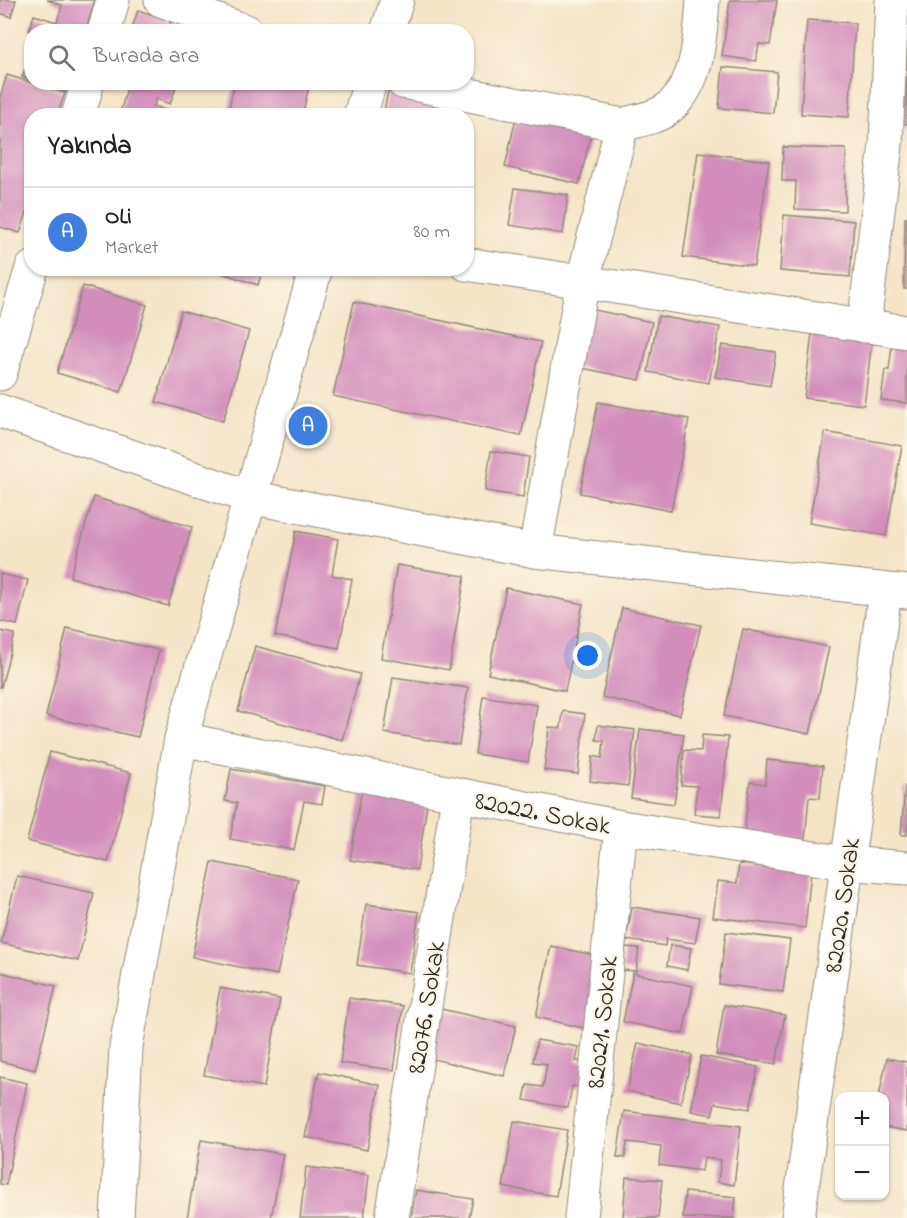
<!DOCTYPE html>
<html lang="tr">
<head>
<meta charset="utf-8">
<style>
	body { margin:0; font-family:"Indie Flower",sans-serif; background:#f6f6f6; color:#222 }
	.controls { position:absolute; right:18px; bottom:18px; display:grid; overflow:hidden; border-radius:12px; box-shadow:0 2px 4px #0004 }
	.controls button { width:54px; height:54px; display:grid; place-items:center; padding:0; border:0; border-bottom:2px solid #e0e0e0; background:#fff; color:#222; font:30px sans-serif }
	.you { position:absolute; left:588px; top:656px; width:21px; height:21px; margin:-15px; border:4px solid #fff; border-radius:50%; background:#1a73e8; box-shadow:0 0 0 9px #1a73e833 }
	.badge { display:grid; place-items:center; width:39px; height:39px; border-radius:50%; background:#0b8043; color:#fff; font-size:20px; font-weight:700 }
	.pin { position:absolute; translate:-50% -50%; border:3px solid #fff; box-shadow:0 2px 6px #0006 }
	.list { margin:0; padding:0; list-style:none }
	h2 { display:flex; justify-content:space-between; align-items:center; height:78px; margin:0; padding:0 24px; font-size:26px }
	h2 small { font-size:20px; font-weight:400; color:#767676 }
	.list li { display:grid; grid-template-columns:39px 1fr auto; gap:18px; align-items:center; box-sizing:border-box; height:90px; padding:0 24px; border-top:2px solid #e0e0e0 }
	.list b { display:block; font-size:22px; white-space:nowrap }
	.list p { margin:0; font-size:20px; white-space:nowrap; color:#767676 }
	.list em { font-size:20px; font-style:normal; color:#767676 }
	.icon { flex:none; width:33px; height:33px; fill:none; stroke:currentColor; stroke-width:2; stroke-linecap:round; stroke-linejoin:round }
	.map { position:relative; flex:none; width:907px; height:1218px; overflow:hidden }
	.search { position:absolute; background:#fff; box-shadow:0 2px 4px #0004; left:24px; top:24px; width:450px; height:66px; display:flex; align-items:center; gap:15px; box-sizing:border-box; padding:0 21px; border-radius:24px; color:#767676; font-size:22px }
	.panel { position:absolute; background:#fff; box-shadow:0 2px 4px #0004; left:24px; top:108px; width:450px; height:168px; border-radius:24px }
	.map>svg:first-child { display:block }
</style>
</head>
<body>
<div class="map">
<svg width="907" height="1218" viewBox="0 0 907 1218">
	<rect width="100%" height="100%" fill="#fcf5e5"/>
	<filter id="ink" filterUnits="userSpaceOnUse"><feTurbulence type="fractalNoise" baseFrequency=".0167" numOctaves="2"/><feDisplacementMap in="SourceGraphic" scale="12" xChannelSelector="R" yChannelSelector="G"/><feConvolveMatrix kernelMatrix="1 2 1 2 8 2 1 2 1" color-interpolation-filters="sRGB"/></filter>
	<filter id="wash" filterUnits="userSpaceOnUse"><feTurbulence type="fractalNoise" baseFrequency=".008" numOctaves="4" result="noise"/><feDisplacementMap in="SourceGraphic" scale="24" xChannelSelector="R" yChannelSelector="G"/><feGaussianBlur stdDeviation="1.35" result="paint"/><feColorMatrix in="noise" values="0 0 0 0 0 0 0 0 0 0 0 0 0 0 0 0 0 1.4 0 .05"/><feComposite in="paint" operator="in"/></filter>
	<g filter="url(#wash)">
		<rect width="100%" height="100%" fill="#f4e5c9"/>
		<g id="blocks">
			<g fill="#d28dbb">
				<polygon points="0,0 16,0 11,17 0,13"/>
				<polygon points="47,0 95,0 85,32 29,30 34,15 57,22 62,5"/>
				<polygon points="730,0 777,0 770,45 759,44 756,61 722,56"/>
				<polygon points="907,1 907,124 893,123"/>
				<polygon points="138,10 171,21 168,32 131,32"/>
				<polygon points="807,20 855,23 849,117 801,114"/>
				<polygon points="32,51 32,80 22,77"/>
				<polygon points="723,67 777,72 773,113 719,108"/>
				<polygon points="7,75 65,93 57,116 32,116 32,197 20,233 0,227 0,97"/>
				<polygon points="41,82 69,82 66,91"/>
				<polygon points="121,82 178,82 170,104 156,99 154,106 179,116 119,116 128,85"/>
				<polygon points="235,82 310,82 302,116 227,116"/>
				<polygon points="388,91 456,105 454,116 383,116"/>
				<polygon points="517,113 592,131 579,184 505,167"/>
				<polygon points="783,147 846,149 845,211 795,209 796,181 782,181"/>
				<polygon points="698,152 769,161 754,266 683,257"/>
				<polygon points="515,188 568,195 563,234 509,225"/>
				<polygon points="784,215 854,221 850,277 780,271"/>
				<polygon points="905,218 907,218 907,289 904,289"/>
				<polygon points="207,268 263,268 258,285"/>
				<polygon points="83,286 147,305 121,392 57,373"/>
				<polygon points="354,302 541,342 521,436 333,396"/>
				<polygon points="585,308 652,322 640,380 572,366"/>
				<polygon points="181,311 249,331 223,421 156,402"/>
				<polygon points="658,316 720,327 709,383 648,372"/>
				<polygon points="812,333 872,341 864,405 804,398"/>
				<polygon points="722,345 776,352 770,386 715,377"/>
				<polygon points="892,345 907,347 907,403 881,400 885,370 889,370"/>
				<polygon points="598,402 689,419 671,511 580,493"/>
				<polygon points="825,432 902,446 886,536 809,523"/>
				<polygon points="491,451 529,457 523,497 485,491"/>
				<polygon points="94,497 192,527 168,606 70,577"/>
				<polygon points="296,531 338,539 332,575 352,579 339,648 275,636"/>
				<polygon points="397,565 465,576 449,670 381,658"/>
				<polygon points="0,574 28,580 17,625 0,621"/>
				<polygon points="506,588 583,604 565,691 488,674"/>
				<polygon points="622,608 701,625 680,715 602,697"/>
				<polygon points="67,628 159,650 138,737 46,716"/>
				<polygon points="743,629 829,647 810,734 724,716"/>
				<polygon points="0,631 15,634 1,687 0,687"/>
				<polygon points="255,646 360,674 342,740 238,711"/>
				<polygon points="393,677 468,688 459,745 384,733"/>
				<polygon points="483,696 537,705 528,762 475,754"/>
				<polygon points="563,711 585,714 578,774 544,770 549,727 561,728"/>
				<polygon points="598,725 635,730 628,786 590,781 593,756 602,758 604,741 596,740"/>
				<polygon points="640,729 684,734 674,804 631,798"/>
				<polygon points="702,735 728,737 721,816 694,814 697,786 681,785 684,750 701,751"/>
				<polygon points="50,752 131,773 108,862 27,841"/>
				<polygon points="767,760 823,766 820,798 809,797 805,839 744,834 750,782 765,784"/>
				<polygon points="231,769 325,786 322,804 304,801 294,850 230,839 237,803 225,801"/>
				<polygon points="905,786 907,786 907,835 901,835"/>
				<polygon points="362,788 428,798 417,870 350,860"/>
				<polygon points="212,862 298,879 277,975 192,957"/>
				<polygon points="739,864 811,872 805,928 713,917 718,881 737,883"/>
				<polygon points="17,876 94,893 78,961 1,943"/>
				<polygon points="366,904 419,912 410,973 357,965"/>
				<polygon points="632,907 700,917 695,943 666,939 665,946 626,940"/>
				<polygon points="726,932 790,940 783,992 719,984"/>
				<polygon points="670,945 691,948 687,970 667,966"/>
				<polygon points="551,946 603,957 588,1029 536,1017"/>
				<polygon points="624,947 639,948 636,971 622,970"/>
				<polygon points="0,972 56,986 35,1070 0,1061"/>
				<polygon points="633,973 693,986 683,1034 623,1022"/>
				<polygon points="220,988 280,999 264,1087 204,1075"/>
				<polygon points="349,998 403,1006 394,1070 340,1063"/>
				<polygon points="724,1005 785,1015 776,1064 716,1055"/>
				<polygon points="441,1009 516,1026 504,1076 429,1058"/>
				<polygon points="537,1040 579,1047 576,1061 584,1062 579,1087 572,1086 568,1108 524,1100 527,1085 543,1087 547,1064 533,1062"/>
				<polygon points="638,1043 692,1055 681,1103 627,1091"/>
				<polygon points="701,1056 758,1067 750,1109 715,1103 712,1115 691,1111"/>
				<polygon points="887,1058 907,1062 907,1131 884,1127 884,1096 879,1096"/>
				<polygon points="319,1072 380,1085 367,1150 305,1137"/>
				<polygon points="0,1077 27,1083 6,1185 0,1184"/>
				<polygon points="624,1111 741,1126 734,1185 718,1182 721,1160 704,1157 702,1171 659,1165 661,1146 627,1142 625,1158 617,1157"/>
				<polygon points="514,1121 567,1130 556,1196 503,1187"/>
				<polygon points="201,1140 283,1154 271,1218 187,1218"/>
				<polygon points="306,1167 369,1175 364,1218 300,1218"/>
				<polygon points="626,1177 662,1180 658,1218 623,1218"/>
				<polygon points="416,1190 473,1199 469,1218 411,1218"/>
				<polygon points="685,1192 736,1197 734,1218 683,1218"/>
			</g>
		</g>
	</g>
	<g filter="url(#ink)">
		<use href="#blocks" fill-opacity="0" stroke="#90887a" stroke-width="1.5"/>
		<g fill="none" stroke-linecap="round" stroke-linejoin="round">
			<defs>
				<g id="street">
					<polyline points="161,0 248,32"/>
					<polyline points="104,32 113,0"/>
					<polyline points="403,82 622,125 583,280 535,551"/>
					<polyline points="78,116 88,82"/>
					<path d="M 622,125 C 635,121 655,118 666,110 C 699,86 700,37 703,0"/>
					<polyline points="466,264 907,332"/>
					<polyline points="864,326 886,145 892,0"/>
					<polyline points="0,374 32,268"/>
					<polyline points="181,739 621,827 846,863 907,868"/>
					<polyline points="392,1218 458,796"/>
					<polyline points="581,1218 621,827"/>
					<polyline points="798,1218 885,592"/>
				</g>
				<g id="secondary">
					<polyline points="387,32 397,0"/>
					<polyline points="360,116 370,82"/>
					<polyline points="0,411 249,497 535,551 907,592"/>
					<polyline points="117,1218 126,1047 181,739 316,268"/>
				</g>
			</defs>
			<use href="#street" stroke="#90887a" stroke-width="35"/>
			<use href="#secondary" stroke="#90887a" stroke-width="35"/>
			<use href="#street" stroke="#fff" stroke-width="33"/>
			<use href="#secondary" stroke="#fff" stroke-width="33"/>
		</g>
	</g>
	<g text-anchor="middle" stroke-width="4.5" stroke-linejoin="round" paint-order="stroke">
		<g font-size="26" fill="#2b2b2b" stroke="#fcf5e5">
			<text transform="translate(543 812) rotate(11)" y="9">82022. Sokak</text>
			<text transform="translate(841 905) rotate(-82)" y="9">82020. Sokak</text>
			<text transform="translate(425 1007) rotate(-81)" y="9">82076. Sokak</text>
			<text transform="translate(601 1022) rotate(-84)" y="9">82021. Sokak</text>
		</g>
	</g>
</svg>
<div class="controls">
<button>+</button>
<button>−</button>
</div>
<div class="you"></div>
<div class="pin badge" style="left:308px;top:426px;background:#3f7fe0">A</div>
<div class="search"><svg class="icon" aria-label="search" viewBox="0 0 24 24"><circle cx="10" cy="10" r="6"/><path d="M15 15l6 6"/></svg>Burada ara</div>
<section class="panel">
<h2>Yakında<small></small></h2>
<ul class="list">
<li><span class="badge" style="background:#3f7fe0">A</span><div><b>OLi</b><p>Market</p></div><em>80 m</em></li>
</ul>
</section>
</div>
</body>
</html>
